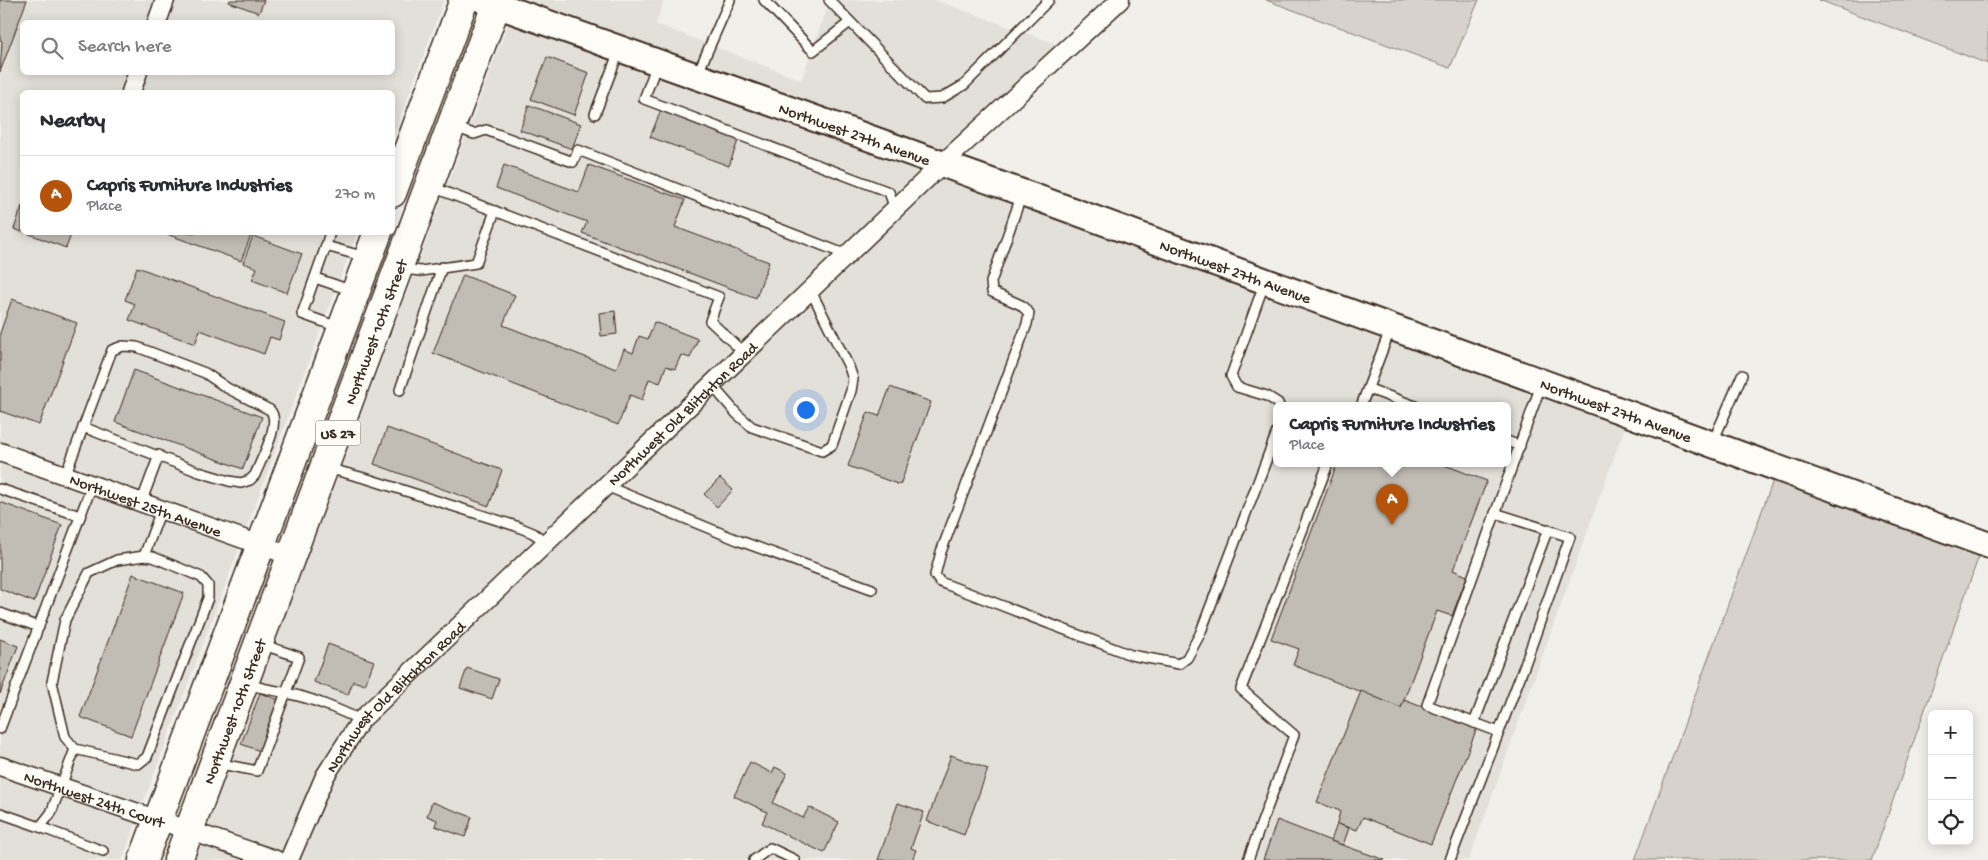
<!DOCTYPE html>
<html lang="en">
<head>
<meta charset="utf-8">
<style>
	body { margin:0; font-family:"Gochi Hand",sans-serif; background:#f2f2f3; color:#2b2b33 }
	.controls { position:absolute; right:15px; bottom:15px; display:grid; overflow:hidden; border-radius:8px; box-shadow:0 2px 12px #0003 }
	.controls button { width:45px; height:45px; display:grid; place-items:center; padding:0; border:0; border-bottom:1px solid #e1e1e2; background:#fff; color:#2b2b33; font:25px sans-serif }
	.you { position:absolute; left:805px; top:409px; width:18px; height:18px; margin:-12px; border:4px solid #fff; border-radius:50%; background:#1a73e8; box-shadow:0 0 0 8px #1a73e833 }
	.badge { display:grid; place-items:center; width:32px; height:32px; border-radius:50%; background:#b45309; color:#fff; font-size:16px; font-weight:700 }
	.pin { position:absolute; translate:-50% -41px; filter:drop-shadow(0 1px 2px #0008) }
	.pin::after { content:''; position:absolute; top:26px; width:18px; height:15px; background:inherit; clip-path:polygon(0 0,100% 0,50% 100%) }
	.popup { position:absolute; left:1273px; top:402px; width:238px; height:65px; box-sizing:border-box; display:grid; place-content:center; border-radius:8px; background:#fff; filter:drop-shadow(0 1px 4px #0005); font-size:16px; white-space:nowrap; color:#7c7c81 }
	.popup b { font-size:19px; color:#2b2b33 }
	.popup::after { content:''; position:absolute; left:50%; top:100%; margin-left:-10px; border:10px solid transparent; border-top-color:#fff }
	.list { margin:0; padding:0; list-style:none }
	h2 { display:flex; justify-content:space-between; align-items:center; height:65px; margin:0; padding:0 20px; font-size:21px }
	h2 small { font-size:16px; font-weight:400; color:#7c7c81 }
	.list li { display:grid; grid-template-columns:32px 1fr auto; gap:15px; align-items:center; box-sizing:border-box; height:80px; padding:0 20px; border-top:1px solid #e1e1e2 }
	.list b { display:block; font-size:19px; white-space:nowrap }
	.list p { margin:0; font-size:16px; white-space:nowrap; color:#7c7c81 }
	.list em { font-size:16px; font-style:normal; color:#7c7c81 }
	.icon { flex:none; width:28px; height:28px; fill:none; stroke:currentColor; stroke-width:2; stroke-linecap:round; stroke-linejoin:round }
	.map { position:relative; flex:none; width:1988px; height:860px; overflow:hidden }
	.search { position:absolute; background:#fff; box-shadow:0 2px 12px #0003; left:20px; top:20px; width:375px; height:55px; display:flex; align-items:center; gap:12px; box-sizing:border-box; padding:0 18px; border-radius:8px; color:#7c7c81; font-size:19px }
	.panel { position:absolute; background:#fff; box-shadow:0 2px 12px #0003; left:20px; top:90px; width:375px; height:145px; border-radius:8px }
	.map>svg:first-child { display:block }
</style>
</head>
<body>
<div class="map">
<svg width="1988" height="860" viewBox="0 0 1988 860">
	<rect width="100%" height="100%" fill="#f1efea"/>
	<filter id="ink" filterUnits="userSpaceOnUse"><feTurbulence type="fractalNoise" baseFrequency=".02" numOctaves="2"/><feDisplacementMap in="SourceGraphic" scale="10" xChannelSelector="R" yChannelSelector="G"/><feConvolveMatrix kernelMatrix="1 2 1 2 8 2 1 2 1" color-interpolation-filters="sRGB"/></filter>
	<g filter="url(#ink)">
		<g fill="#e3e0da" fill-rule="evenodd">
			<polygon points="0,0 156,0 147,22 22,22 22,72 129,73 121,92 22,92 22,232 357,233 245,532 0,444"/>
			<polygon points="174,0 444,0 393,137 392,92 140,92 147,73 392,72 392,22 166,22"/>
			<polygon points="516,0 664,0 656,24 801,80 830,0 935,0 1059,45 939,155"/>
			<polygon points="510,18 927,166 354,714 282,854 206,827"/>
			<path d="M 944,173 L 1627,421 L 1469,860 L 299,860 L 333,780 L 368,725 ZM 1277,406 L 1507,406 L 1507,464 L 1277,464 Z"/>
			<polygon points="0,460 240,546 142,806 0,758"/>
			<polygon points="0,774 137,820 122,860 0,860"/>
			<polygon points="200,842 252,860 193,860"/>
		</g>
		<g fill="#d7d2cc" stroke="#897e75">
			<polygon points="1266,0 1479,0 1450,68"/>
			<polygon points="1819,0 1988,0 1988,64"/>
			<polygon points="1775,475 1981,550 1872,860 1635,860"/>
		</g>
		<g fill="#c1bcb4" stroke="#3b2a1e">
			<polygon points="0,0 27,0 0,72 2,41 0,40"/>
			<polygon points="230,0 264,0 259,13 229,2"/>
			<polygon points="547,57 589,73 574,115 531,99"/>
			<polygon points="529,105 581,124 572,149 520,130"/>
			<polygon points="661,110 739,138 729,166 650,137"/>
			<polygon points="504,165 579,192 589,165 685,200 675,227 769,262 756,298 582,233 587,222 496,188"/>
			<polygon points="22,206 22,232 14,229"/>
			<polygon points="24,232 72,232 66,248"/>
			<polygon points="244,232 251,235 241,261 164,233"/>
			<polygon points="253,236 302,254 287,293 252,280 257,268 243,263"/>
			<polygon points="137,267 285,322 279,340 270,337 264,354 200,330 195,344 129,320 135,304 125,300"/>
			<polygon points="463,275 515,295 503,325 616,369 624,349 633,353 639,336 648,339 654,322 698,339 690,358 681,355 675,369 666,366 660,383 649,379 642,400 630,395 618,425 433,353"/>
			<polygon points="12,299 77,323 39,425 0,411 0,333"/>
			<polygon points="615,311 617,334 601,336 599,313"/>
			<polygon points="134,370 262,417 243,469 115,422"/>
			<polygon points="890,387 931,402 900,485 848,466 868,412 879,416"/>
			<polygon points="387,428 502,470 489,506 374,464"/>
			<polygon points="1337,464 1442,464 1487,481 1453,570 1467,576 1452,616 1437,611 1401,708 1293,665 1299,649 1271,639"/>
			<polygon points="720,478 733,490 717,507 704,494"/>
			<polygon points="0,502 62,525 34,602 0,589"/>
			<polygon points="133,574 184,593 131,736 80,717"/>
			<polygon points="0,639 18,646 0,694"/>
			<polygon points="328,644 374,661 365,685 353,681 348,695 314,682"/>
			<polygon points="467,668 499,679 492,699 460,688"/>
			<polygon points="1361,691 1401,708 1404,700 1477,728 1431,844 1363,817 1357,830 1337,824 1340,811 1317,802"/>
			<polygon points="260,693 279,700 260,751 241,744"/>
			<polygon points="951,755 988,769 964,835 927,821"/>
			<polygon points="750,762 772,773 775,767 787,773 773,803 803,818 809,807 839,822 824,853 762,823 767,812 734,796"/>
			<polygon points="432,802 472,817 465,837 435,826 437,820 427,816"/>
			<polygon points="898,803 924,812 911,848 916,850 912,860 878,860"/>
			<polygon points="1277,820 1331,841 1385,860 1263,860"/>
			<polygon points="1337,824 1349,828 1343,845 1331,841"/>
		</g>
		<g fill="none" stroke-linecap="round" stroke-linejoin="round">
			<defs>
				<g id="lane">
					<polyline points="764,0 813,51 850,22"/>
					<polyline points="829,0 925,99 942,98 964,85 1049,0"/>
					<polyline points="657,64 644,99 889,192 895,209"/>
					<polyline points="697,75 730,0"/>
					<polyline points="595,114 619,51"/>
					<polyline points="454,127 474,134 486,130 573,162 578,150 847,255"/>
					<polyline points="432,187 719,297 710,321 744,353"/>
					<polyline points="1022,194 991,282 992,292 1021,305 1029,313 1027,324 941,552 935,575 940,582 1131,655 1179,664 1187,658 1200,634 1277,432"/>
					<polyline points="330,232 326,246 365,257"/>
					<polyline points="326,246 302,314 338,327"/>
					<polyline points="402,269 421,271 476,263 495,211"/>
					<polyline points="315,278 353,291"/>
					<polyline points="1264,284 1231,376 1237,387 1267,396 1278,403 1279,406"/>
					<polyline points="711,384 737,414 752,427 822,451 832,445 851,391 853,379 849,367 810,289"/>
					<polyline points="1369,389 1415,406"/>
					<polyline points="400,390 442,267"/>
					<polyline points="1361,406 1390,330"/>
					<polyline points="1507,441 1520,446"/>
					<polyline points="1712,444 1742,375"/>
					<polyline points="327,468 368,479 516,526 533,533 546,542"/>
					<path d="M 65,476 L 112,350 L 123,346 L 137,347 L 205,373 L 227,388 L 270,410 C 282,423 261,459 255,475 L 250,480 L 241,483 L 229,481 L 199,472 L 83,427"/>
					<polyline points="606,486 740,541 872,589"/>
					<polyline points="0,489 80,516"/>
					<polyline points="141,503 159,455"/>
					<polyline points="144,556 161,510"/>
					<polyline points="0,613 39,627"/>
					<path d="M 247,684 C 260,688 273,690 286,693 C 312,698 337,709 361,720"/>
					<polyline points="1474,723 1548,529"/>
					<polyline points="0,729 92,485"/>
					<polyline points="1499,732 1427,705 1541,385"/>
					<polyline points="216,763 257,771 299,657 261,644"/>
					<polyline points="0,813 40,827 51,813 75,749 65,737 52,682 65,620 89,573 117,560 144,556 153,557 201,577 208,585 208,598 147,757 138,764 75,749"/>
					<polyline points="40,827 103,851"/>
					<polyline points="754,860 770,848 795,860"/>
					<polyline points="1248,860 1294,735 1241,689 1328,464"/>
					<polyline points="1450,860 1525,664 1570,537 1495,513"/>
				</g>
				<g id="street">
					<polyline points="157,22 165,0"/>
					<polyline points="131,92 138,72"/>
					<path id="s1" d="M 0,452 L 291,556"/>
					<path id="s2" d="M 0,766 L 276,860"/>
					<path id="s3" d="M 289,860 L 325,776 L 361,720 L 942,164 L 1120,0"/>
				</g>
				<g id="secondary">
					<path id="s4" d="M 483,0 L 1043,200 L 1988,545"/>
				</g>
				<g id="highway">
					<polyline points="392,193 464,0"/>
					<polyline points="143,860 378,232"/>
					<path id="s5" d="M 178,860 L 498,0"/>
				</g>
			</defs>
			<use href="#lane" stroke="#3b2a1e" stroke-width="12"/>
			<use href="#street" stroke="#3b2a1e" stroke-width="21"/>
			<use href="#secondary" stroke="#3b2a1e" stroke-width="29"/>
			<use href="#highway" stroke="#3b2a1e" stroke-width="31"/>
			<use href="#lane" stroke="#fdfcf7" stroke-width="9"/>
			<use href="#street" stroke="#fdfcf7" stroke-width="18"/>
			<use href="#secondary" stroke="#fdfcf7" stroke-width="25"/>
			<use href="#highway" stroke="#fdfcf7" stroke-width="28"/>
		</g>
	</g>
	<g text-anchor="middle" stroke-width="4.5" stroke-linejoin="round" paint-order="stroke">
		<rect fill="#fdfcf7" stroke="#75695f" stroke-width="1" x="315.5" y="420.5" width="45" height="25" rx="4"/>
		<g font-size="15" font-weight="bold" fill="#3b2a1e">
			<text x="338" y="438">US 27</text>
		</g>
		<g font-size="16" fill="#3b2a1e" stroke="#fdfcf7">
			<text dy="6" stroke="none"><textPath href="#s4" startOffset="395">Northwest 27th Avenue</textPath></text>
			<text dy="6" stroke="none"><textPath href="#s4" startOffset="800">Northwest 27th Avenue</textPath></text>
			<text dy="6" stroke="none"><textPath href="#s5" startOffset="564">Northwest 10th Street</textPath></text>
			<text dy="6" stroke="none"><textPath href="#s4" startOffset="1205">Northwest 27th Avenue</textPath></text>
			<text dy="6" stroke="none"><textPath href="#s3" startOffset="602">Northwest Old Blitchton Road</textPath></text>
			<text dy="6" stroke="none"><textPath href="#s1" startOffset="155">Northwest 25th Avenue</textPath></text>
			<text dy="6" stroke="none"><textPath href="#s3" startOffset="198">Northwest Old Blitchton Road</textPath></text>
			<text dy="6" stroke="none"><textPath href="#s5" startOffset="159">Northwest 10th Street</textPath></text>
			<text dy="6" stroke="none"><textPath href="#s2" startOffset="100">Northwest 24th Court</textPath></text>
		</g>
	</g>
</svg>
<div class="controls">
<button>+</button>
<button>−</button>
<button><svg class="icon" aria-label="locate" viewBox="0 0 24 24"><circle cx="12" cy="12" r="6"/><path d="M12 2v4M12 18v4M2 12h4M18 12h4"/></svg></button>
</div>
<div class="you"></div>
<div class="pin badge" style="left:1392px;top:525px">A</div>
<div class="popup"><b>Capris Furniture Industries</b>Place</div>
<div class="search"><svg class="icon" aria-label="search" viewBox="0 0 24 24"><circle cx="10" cy="10" r="6"/><path d="M15 15l6 6"/></svg>Search here</div>
<section class="panel">
<h2>Nearby<small></small></h2>
<ul class="list">
<li><span class="badge">A</span><div><b>Capris Furniture Industries</b><p>Place</p></div><em>270 m</em></li>
</ul>
</section>
</div>
</body>
</html>
